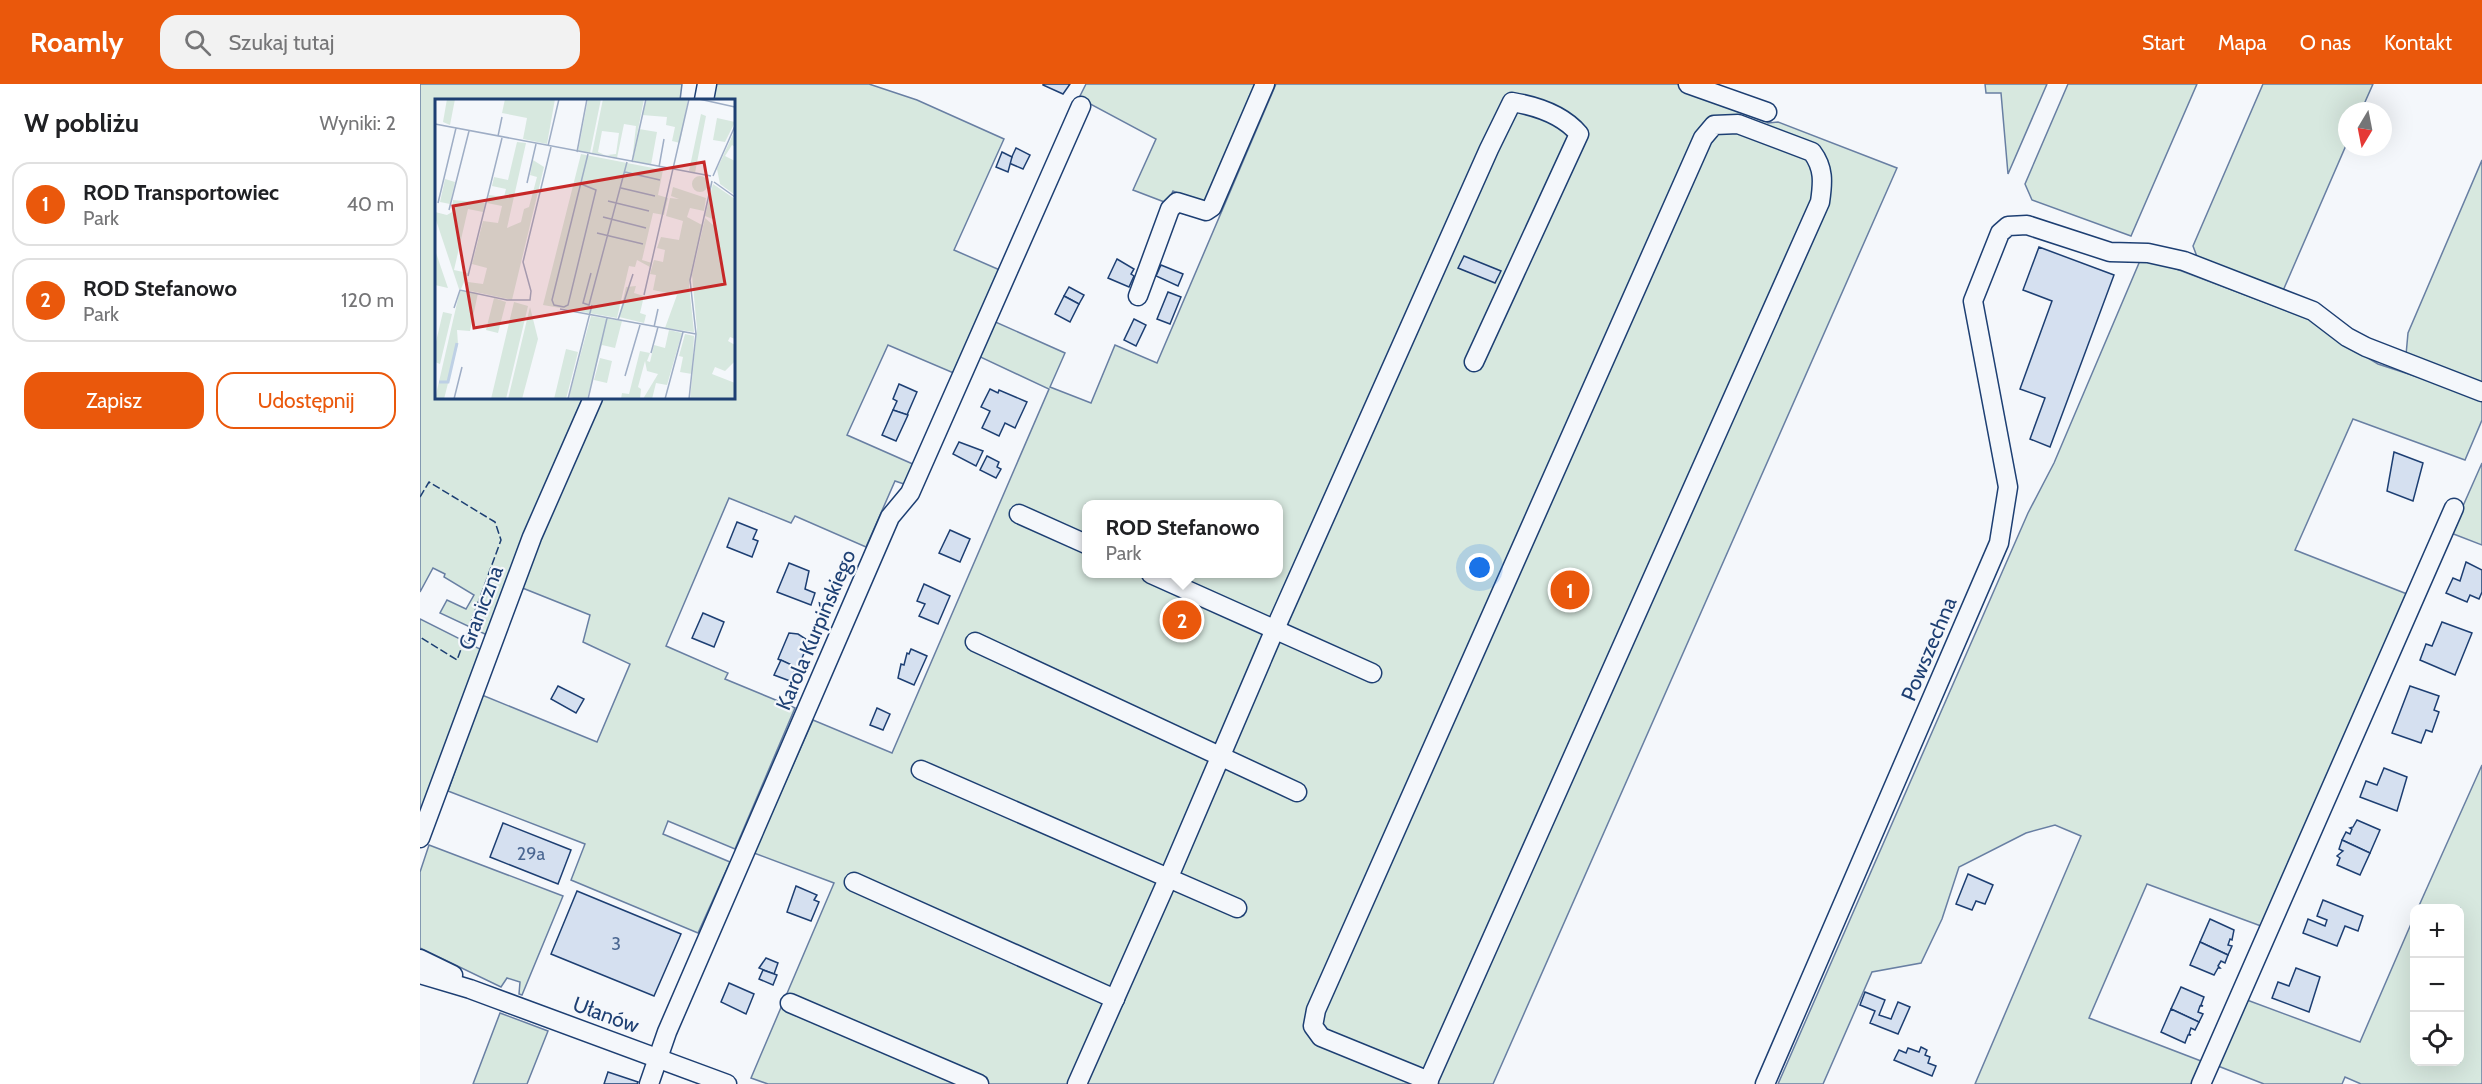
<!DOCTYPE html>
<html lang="pl">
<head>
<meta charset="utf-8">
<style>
	body { margin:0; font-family:Cabin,sans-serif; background:#f2f2f2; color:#202124 }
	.controls { position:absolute; right:18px; bottom:18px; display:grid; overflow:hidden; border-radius:12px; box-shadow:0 6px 24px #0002 }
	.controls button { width:54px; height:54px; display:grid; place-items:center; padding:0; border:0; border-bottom:2px solid #e0e0e0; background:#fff; color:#202124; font:30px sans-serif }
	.compass { position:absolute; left:1918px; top:18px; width:54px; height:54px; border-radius:50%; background:#fff; box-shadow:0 6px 24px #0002; rotate:190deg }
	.you { position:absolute; left:1060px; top:484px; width:21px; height:21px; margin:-15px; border:4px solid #fff; border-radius:50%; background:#1a73e8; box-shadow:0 0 0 9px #1a73e833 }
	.badge { display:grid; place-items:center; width:39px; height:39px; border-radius:50%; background:#ea580c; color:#fff; font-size:20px; font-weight:700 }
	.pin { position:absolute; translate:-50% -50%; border:3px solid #fff; box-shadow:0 2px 6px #0006 }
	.popup { position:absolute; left:662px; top:416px; width:201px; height:78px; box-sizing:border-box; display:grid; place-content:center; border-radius:12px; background:#fff; filter:drop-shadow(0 2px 4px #0005); font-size:20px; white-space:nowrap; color:#757577 }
	.popup b { font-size:22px; color:#202124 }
	.popup::after { content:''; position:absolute; left:50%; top:100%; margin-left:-12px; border:12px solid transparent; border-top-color:#fff }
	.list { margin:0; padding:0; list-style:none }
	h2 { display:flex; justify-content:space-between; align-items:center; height:78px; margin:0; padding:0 24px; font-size:26px }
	h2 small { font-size:20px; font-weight:400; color:#757577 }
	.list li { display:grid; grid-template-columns:39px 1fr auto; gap:18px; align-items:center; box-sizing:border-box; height:84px; margin:0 12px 12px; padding:0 12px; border:2px solid #e0e0e0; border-radius:18px }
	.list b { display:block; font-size:22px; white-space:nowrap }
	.list p { margin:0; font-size:20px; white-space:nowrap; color:#757577 }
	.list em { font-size:20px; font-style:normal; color:#757577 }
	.actions { display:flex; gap:12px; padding:18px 24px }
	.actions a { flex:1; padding:14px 0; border:2px solid #ea580c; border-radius:18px; text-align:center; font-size:21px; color:#ea580c }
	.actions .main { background:#ea580c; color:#fff }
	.icon { flex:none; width:33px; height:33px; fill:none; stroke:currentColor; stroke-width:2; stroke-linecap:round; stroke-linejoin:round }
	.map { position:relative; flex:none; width:2062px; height:1000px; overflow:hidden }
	header { display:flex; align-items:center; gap:36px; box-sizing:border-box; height:84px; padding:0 30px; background:#ea580c; color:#fff }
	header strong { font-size:28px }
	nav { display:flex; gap:33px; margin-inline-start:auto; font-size:21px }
	.search { width:420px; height:54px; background:#f2f2f2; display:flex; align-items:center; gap:15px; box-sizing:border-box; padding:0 21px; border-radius:18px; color:#757577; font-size:22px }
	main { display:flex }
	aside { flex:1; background:#fff }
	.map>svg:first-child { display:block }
</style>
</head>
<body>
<header>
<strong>Roamly</strong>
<div class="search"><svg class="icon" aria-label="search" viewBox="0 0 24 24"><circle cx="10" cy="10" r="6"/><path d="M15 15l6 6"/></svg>Szukaj tutaj</div>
<nav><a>Start</a><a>Mapa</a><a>O nas</a><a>Kontakt</a></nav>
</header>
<main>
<aside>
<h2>W pobliżu<small>Wyniki: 2</small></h2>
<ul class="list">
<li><span class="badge">1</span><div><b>ROD Transportowiec</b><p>Park</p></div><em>40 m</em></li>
<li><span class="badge">2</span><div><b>ROD Stefanowo</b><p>Park</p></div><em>120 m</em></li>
</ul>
<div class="actions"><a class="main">Zapisz</a><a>Udostępnij</a></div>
</aside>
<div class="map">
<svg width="2062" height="1000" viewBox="0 0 2062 1000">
	<rect width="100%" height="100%" fill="#f4f7fb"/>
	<g fill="#d7e8df" stroke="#687fa3" stroke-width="1.5" fill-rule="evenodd">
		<polygon points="0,0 262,0 260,16 16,16 16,314 165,314 67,551 20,529 27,516 46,525 54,511 24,493 25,490 13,484 0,508"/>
		<polygon points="295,0 449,0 497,16 584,55 534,166 582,187 536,290 468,261 427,351 495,381 487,401 475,397 446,463 375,432 371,439 309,414 246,562 308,589 305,595 375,624 315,765 248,737 243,750 310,778 278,849 151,796 165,760 28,707 62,611 177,658 210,580 163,558 170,531 100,503 180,314 314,314 314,16 294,16"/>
		<polygon points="666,0 840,0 790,115 780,119 753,107 747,119 713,106 736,55 659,14"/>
		<path d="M 856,0 L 1257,0 L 1339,30 L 1348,39 L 1358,38 L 1477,84 L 1073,1000 L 348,1000 L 331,994 L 414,799 L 334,769 L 393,636 L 472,669 L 629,305 L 556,271 L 571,236 L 645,269 L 630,303 L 671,319 L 695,261 L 737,279 ZM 666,420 L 858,420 L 858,490 L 666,490 Z"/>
		<polygon points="1565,0 1627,0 1588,90 1581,9 1566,9"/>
		<polygon points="1648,0 1777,0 1711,152 1612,116 1605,100"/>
		<polygon points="1843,0 1953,0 1941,27 1927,27 1927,59 1862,209 1779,178 1773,162"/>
		<polygon points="2062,76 2062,301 1986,271 1988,249"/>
		<polygon points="1722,172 1899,239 1926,261 1958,280 2062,314 2062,336 2045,376 1933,335 1875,466 1987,510 1841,842 1727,800 1669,934 1781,977 1771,1000 1555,1000 1661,752 1635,741 1606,749 1539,783 1522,835 1501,879 1452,888 1403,1000 1358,1000 1608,429 1634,379"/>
		<polygon points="2062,379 2062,461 2031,449"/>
		<polygon points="0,535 62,566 0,730"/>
		<polygon points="2062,681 2062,1000 1941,1000 1925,993 1922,1000 1844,1000 1798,982 1827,916 1940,958 1994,833 1994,978 2040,978 2040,824 1998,824"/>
		<polygon points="9,761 143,812 102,911 99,910 100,898 87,894 81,903 0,864 0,788"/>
		<polygon points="80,929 128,947 107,1000 53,1000"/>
	</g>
	<g fill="#d5e0f0" stroke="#1d3f73" stroke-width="1.5">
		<polygon points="650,0 643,10 623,1 623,0"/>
		<polygon points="596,64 610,71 603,85 589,79"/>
		<polygon points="582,68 592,73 588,88 576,83"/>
		<polygon points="1619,163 1694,191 1630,363 1610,355 1625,314 1600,305 1632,217 1603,206"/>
		<polygon points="1044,172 1081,187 1075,199 1038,184"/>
		<polygon points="697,175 714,185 711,190 714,192 709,203 688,194"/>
		<polygon points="741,181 763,190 758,202 736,192"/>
		<polygon points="649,203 664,211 659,220 644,212"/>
		<polygon points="748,208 761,213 750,240 737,235"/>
		<polygon points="644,212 659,220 650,238 635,230"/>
		<polygon points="714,235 726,241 716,262 704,256"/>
		<polygon points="479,300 497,308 487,331 473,326 477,317 473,315"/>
		<polygon points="570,305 578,309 579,306 607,318 595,344 585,339 579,352 562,344 570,327 561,323"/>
		<polygon points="473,326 488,331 476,357 462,351"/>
		<polygon points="539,358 563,367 556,382 533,370"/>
		<polygon points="1974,368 2003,379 1993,417 1967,407"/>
		<polygon points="567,372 579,378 577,383 581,385 576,394 560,386"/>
		<polygon points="317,438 337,446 333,455 338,457 332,473 307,463"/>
		<polygon points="530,446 550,455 540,478 519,469"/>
		<polygon points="2046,478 2062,486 2062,508 2059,515 2050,511 2047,518 2026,509 2033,494 2040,497"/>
		<polygon points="369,479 389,487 385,505 395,509 391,521 357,508"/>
		<polygon points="504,500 530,512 518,540 499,532 505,520 497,517"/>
		<polygon points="283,529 304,538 294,563 272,554"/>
		<polygon points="2022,538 2052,549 2035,591 2000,576 2006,560 2012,562"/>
		<polygon points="369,549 378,550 389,557 378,584 358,575"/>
		<polygon points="491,565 507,572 494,601 478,594 481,580 484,581 487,569 489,570"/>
		<polygon points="361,576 376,583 370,597 354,591"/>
		<polygon points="138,602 164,615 156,629 131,615"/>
		<polygon points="1990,602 2019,612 2014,626 2019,628 2012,648 2006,646 2001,659 1972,649"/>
		<polygon points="457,624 470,630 463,646 450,641"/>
		<polygon points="1964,684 1987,693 1977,727 1940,713 1946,697 1957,701"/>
		<polygon points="1937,736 1960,746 1950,769 1922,756 1926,748 1930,750 1932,745 1930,744 1933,743"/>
		<polygon points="83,739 151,766 138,800 70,773"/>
		<polygon points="1922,756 1950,769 1940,791 1917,781 1920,774 1917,772 1923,767 1919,765"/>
		<polygon points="1548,790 1573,801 1565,820 1556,817 1552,826 1536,820"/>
		<polygon points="376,802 397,811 394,816 399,818 391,837 367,828"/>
		<polygon points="157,807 261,850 234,912 131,870"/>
		<polygon points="1903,816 1943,832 1938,847 1925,842 1917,862 1883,849 1888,835 1905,842 1907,836 1897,832"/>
		<polygon points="1790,835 1814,846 1812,856 1810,855 1808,861 1812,862 1808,871 1780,858"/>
		<polygon points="1780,858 1808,871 1805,879 1801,877 1798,882 1800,884 1798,884 1794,891 1770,881"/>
		<polygon points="346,874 358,879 354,890 339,884"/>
		<polygon points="1876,884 1900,893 1889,928 1852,914 1858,898 1869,902"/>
		<polygon points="343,886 357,891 353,901 339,895"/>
		<polygon points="309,899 334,910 326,930 301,918"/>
		<polygon points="1761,903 1784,913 1781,921 1783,922 1780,922 1778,928 1783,930 1779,938 1751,925"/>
		<polygon points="1445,908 1465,916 1459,931 1471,935 1478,918 1490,923 1478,950 1450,939 1455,927 1440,921"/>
		<polygon points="1751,925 1779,938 1775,946 1771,944 1769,950 1771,951 1768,951 1765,959 1741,948"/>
		<polygon points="1501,963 1507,966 1505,971 1510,973 1508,979 1516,982 1512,992 1474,976 1479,966 1486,969 1488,964 1499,968"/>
		<polygon points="188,988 218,998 217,1000 184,1000"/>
	</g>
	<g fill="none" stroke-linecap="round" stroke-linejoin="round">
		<defs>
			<g id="minor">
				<polyline points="1268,0 1347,28"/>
				<polyline points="284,16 287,0"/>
				<polyline points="718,212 750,125 757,118 786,127 792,123 845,0"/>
				<polyline points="599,430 666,460"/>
				<polyline points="731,490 952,589"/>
				<polyline points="555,558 877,708"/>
				<polyline points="501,686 817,824"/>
				<polyline points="0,754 112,453 173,314"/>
				<polyline points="434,798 695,915"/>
				<polyline points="0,875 33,891"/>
				<polyline points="0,890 50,905 307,1000"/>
				<polyline points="370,919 559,1000"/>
				<polyline points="229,1000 247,948 470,433 490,409 661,22"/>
				<path d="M 657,1000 L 748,795 L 855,545 L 1069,65 L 1092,18 C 1116,22 1143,31 1159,50 L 1054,278"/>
				<path d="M 1007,1000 L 1400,118 C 1403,98 1404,84 1392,68 L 1318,40 L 1294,41 L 1283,54 L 896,926 L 893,942 L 901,953 L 1009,997"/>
				<polyline points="1345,1000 1579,459 1588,403 1553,217 1580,149 1588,142 1607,141 1690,168 1728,169 1764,177 1893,227 1927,253 1946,263 2062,308"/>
				<polyline points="1781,1000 2034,424"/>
			</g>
		</defs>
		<use href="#minor" stroke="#1d3f73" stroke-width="21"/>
		<use href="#minor" stroke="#f4f7fb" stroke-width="18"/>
		<polyline stroke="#1d3f73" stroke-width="1.5" stroke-dasharray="8 3" stroke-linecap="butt" points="0,413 9,398 75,438 81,456 37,576 0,553"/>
	</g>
	<g text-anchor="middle" stroke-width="4.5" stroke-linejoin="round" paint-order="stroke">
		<g font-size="18" fill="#4b6792">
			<text x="111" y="776">29a</text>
			<text x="196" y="866">3</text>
		</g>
		<g font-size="21" fill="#1d3f73" stroke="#f4f7fb">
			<text transform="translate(61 524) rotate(-69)" y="7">Graniczna</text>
			<text transform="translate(396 546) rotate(-67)" y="7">Karola Kurpińskiego</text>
			<text transform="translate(1509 565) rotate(-67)" y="7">Powszechna</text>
			<text transform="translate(186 931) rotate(20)" y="7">Ułanów</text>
		</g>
	</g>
	<g transform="translate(15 15)">
		<rect width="300" height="300" fill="#f4f7fb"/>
		<path d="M 12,0 L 20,0 L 15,26 L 8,23 ZM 70,0 L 120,0 L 112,45 L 88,40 L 92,19 L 67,14 ZM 153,0 L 166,0 L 155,54 L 143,52 ZM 168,0 L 209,0 L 197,62 L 201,27 L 189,25 L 182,59 L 172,56 L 181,55 L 184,34 L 167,32 L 163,53 L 170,56 L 157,54 ZM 212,0 L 253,0 L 245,44 L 237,42 L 240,28 L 231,26 L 232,18 L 207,16 ZM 266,15 L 271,17 L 260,74 L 254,72 ZM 282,19 L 300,23 L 290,43 L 278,41 ZM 204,30 L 222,33 L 216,66 L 198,62 ZM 300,31 L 300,48 L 297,46 L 290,57 L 300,62 L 300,96 L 285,85 L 282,70 ZM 82,43 L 91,44 L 72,129 L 86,123 L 89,110 L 94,108 L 102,78 L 95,76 L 98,61 L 109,68 L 77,201 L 31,191 L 33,183 L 48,185 L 52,169 L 37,165 L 48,122 L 63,124 L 67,107 L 52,104 L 54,96 L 69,98 L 71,90 L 57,87 L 59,78 L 73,81 ZM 146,55 L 228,71 L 223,96 L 233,99 L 229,116 L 218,114 L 207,161 L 217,164 L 215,168 L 202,161 L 200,168 L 194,167 L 182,219 L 108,206 ZM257 85a8 8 0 1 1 16 0a8 8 0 1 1-16 0ZM 10,80 L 20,83 L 15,105 L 5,103 ZM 278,85 L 300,100 L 300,240 L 295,238 L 293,242 L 300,246 L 300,262 L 290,272 L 280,268 L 277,275 L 300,284 L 300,300 L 255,300 L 262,230 L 257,176 L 270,119 L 278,126 L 280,121 L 270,117 ZM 238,88 L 271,99 L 269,112 L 255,109 L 252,118 L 267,126 L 254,186 L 259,233 L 230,229 L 242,196 L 218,191 L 221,176 L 215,175 L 219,161 L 228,163 L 230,151 L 222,149 L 226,138 L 244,141 L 248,122 L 231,117 L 235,99 L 244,100 L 236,97 ZM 18,101 L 50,104 L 48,113 L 33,110 L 19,171 L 33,174 L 26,190 L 24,190 L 0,118 L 0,113 L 12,116 L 17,113 ZM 0,151 L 13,189 L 0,186 ZM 201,187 L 199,194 L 209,197 L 205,214 L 211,216 L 209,224 L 184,218 L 191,188 ZM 25,191 L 43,194 L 35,232 L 22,231 L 23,245 L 9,300 L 0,300 ZM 59,199 L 71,203 L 63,234 L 51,231 ZM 79,203 L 93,207 L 71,300 L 56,300 ZM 95,208 L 103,240 L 87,300 L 73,300 ZM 8,213 L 17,215 L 5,265 L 0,263 L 0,247 ZM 156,217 L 187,222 L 180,249 L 167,246 L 152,300 L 143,300 L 134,298 ZM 234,231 L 247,234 L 232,286 L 221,284 L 217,300 L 208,300 L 223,275 L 212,272 L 210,262 L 203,288 L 206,290 L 205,300 L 186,300 L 187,294 L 194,295 L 205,252 L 215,254 L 212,262 L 215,263 L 219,246 L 230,249 ZM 250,235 L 259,237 L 257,275 L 245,273 L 248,258 L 244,257 ZM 131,250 L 143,253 L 138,273 L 131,300 L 119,300 ZM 165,259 L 177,262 L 172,284 L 159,281 Z" fill="#d7e8df"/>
		<path fill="none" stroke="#bed0e5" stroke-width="3" d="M 4,283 L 13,283 L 22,244"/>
		<path fill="none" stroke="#9eadc5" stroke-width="1.5" d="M 264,0 L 300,8M 0,25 L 276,77M 63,37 L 67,18M 113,47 L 124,0M 142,53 L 152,0M 197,63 L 211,0M 224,68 L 229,40M 190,73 L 225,81M 278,77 L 300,27M 279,83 L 300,98M 92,84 L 101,45M 146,85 L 161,91 L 133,206 L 129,208 L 119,206 L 117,201 L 153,55M 186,89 L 220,97M 173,102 L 214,112M 3,104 L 21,29M 14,111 L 34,32M 168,118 L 211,129M 162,134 L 208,145M 156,174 L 148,204 L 154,206 L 192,63M 33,177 L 67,39M 209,196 L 254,0M 19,209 L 25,191 L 72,201 L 95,201 L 96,192 L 88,163 L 116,48M 125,210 L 261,235M 183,221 L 198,175M 219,228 L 223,210M 216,254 L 223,228M 190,277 L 205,226M 19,300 L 27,268M 133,300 L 157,206M 153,300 L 172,219M 230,300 L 248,233M 254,300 L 261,235 L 255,181 L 277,82"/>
		<path fill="#c62828" fill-opacity="0.15" stroke="#c62828" stroke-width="3" d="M 269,63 L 290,185 L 39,229 L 18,107 Z"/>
		<rect width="300" height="300" fill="none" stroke="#1d3f73" stroke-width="3"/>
	</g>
</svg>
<div class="controls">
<button>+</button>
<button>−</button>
<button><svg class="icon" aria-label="locate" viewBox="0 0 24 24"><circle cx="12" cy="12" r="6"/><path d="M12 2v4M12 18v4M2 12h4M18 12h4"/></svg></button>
</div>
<svg class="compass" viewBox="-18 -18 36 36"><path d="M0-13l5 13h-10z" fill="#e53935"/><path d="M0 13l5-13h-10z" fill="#757577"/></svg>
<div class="you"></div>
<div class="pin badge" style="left:1150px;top:506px">1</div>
<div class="pin badge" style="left:762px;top:536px">2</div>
<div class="popup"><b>ROD Stefanowo</b>Park</div>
</div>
</main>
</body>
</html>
